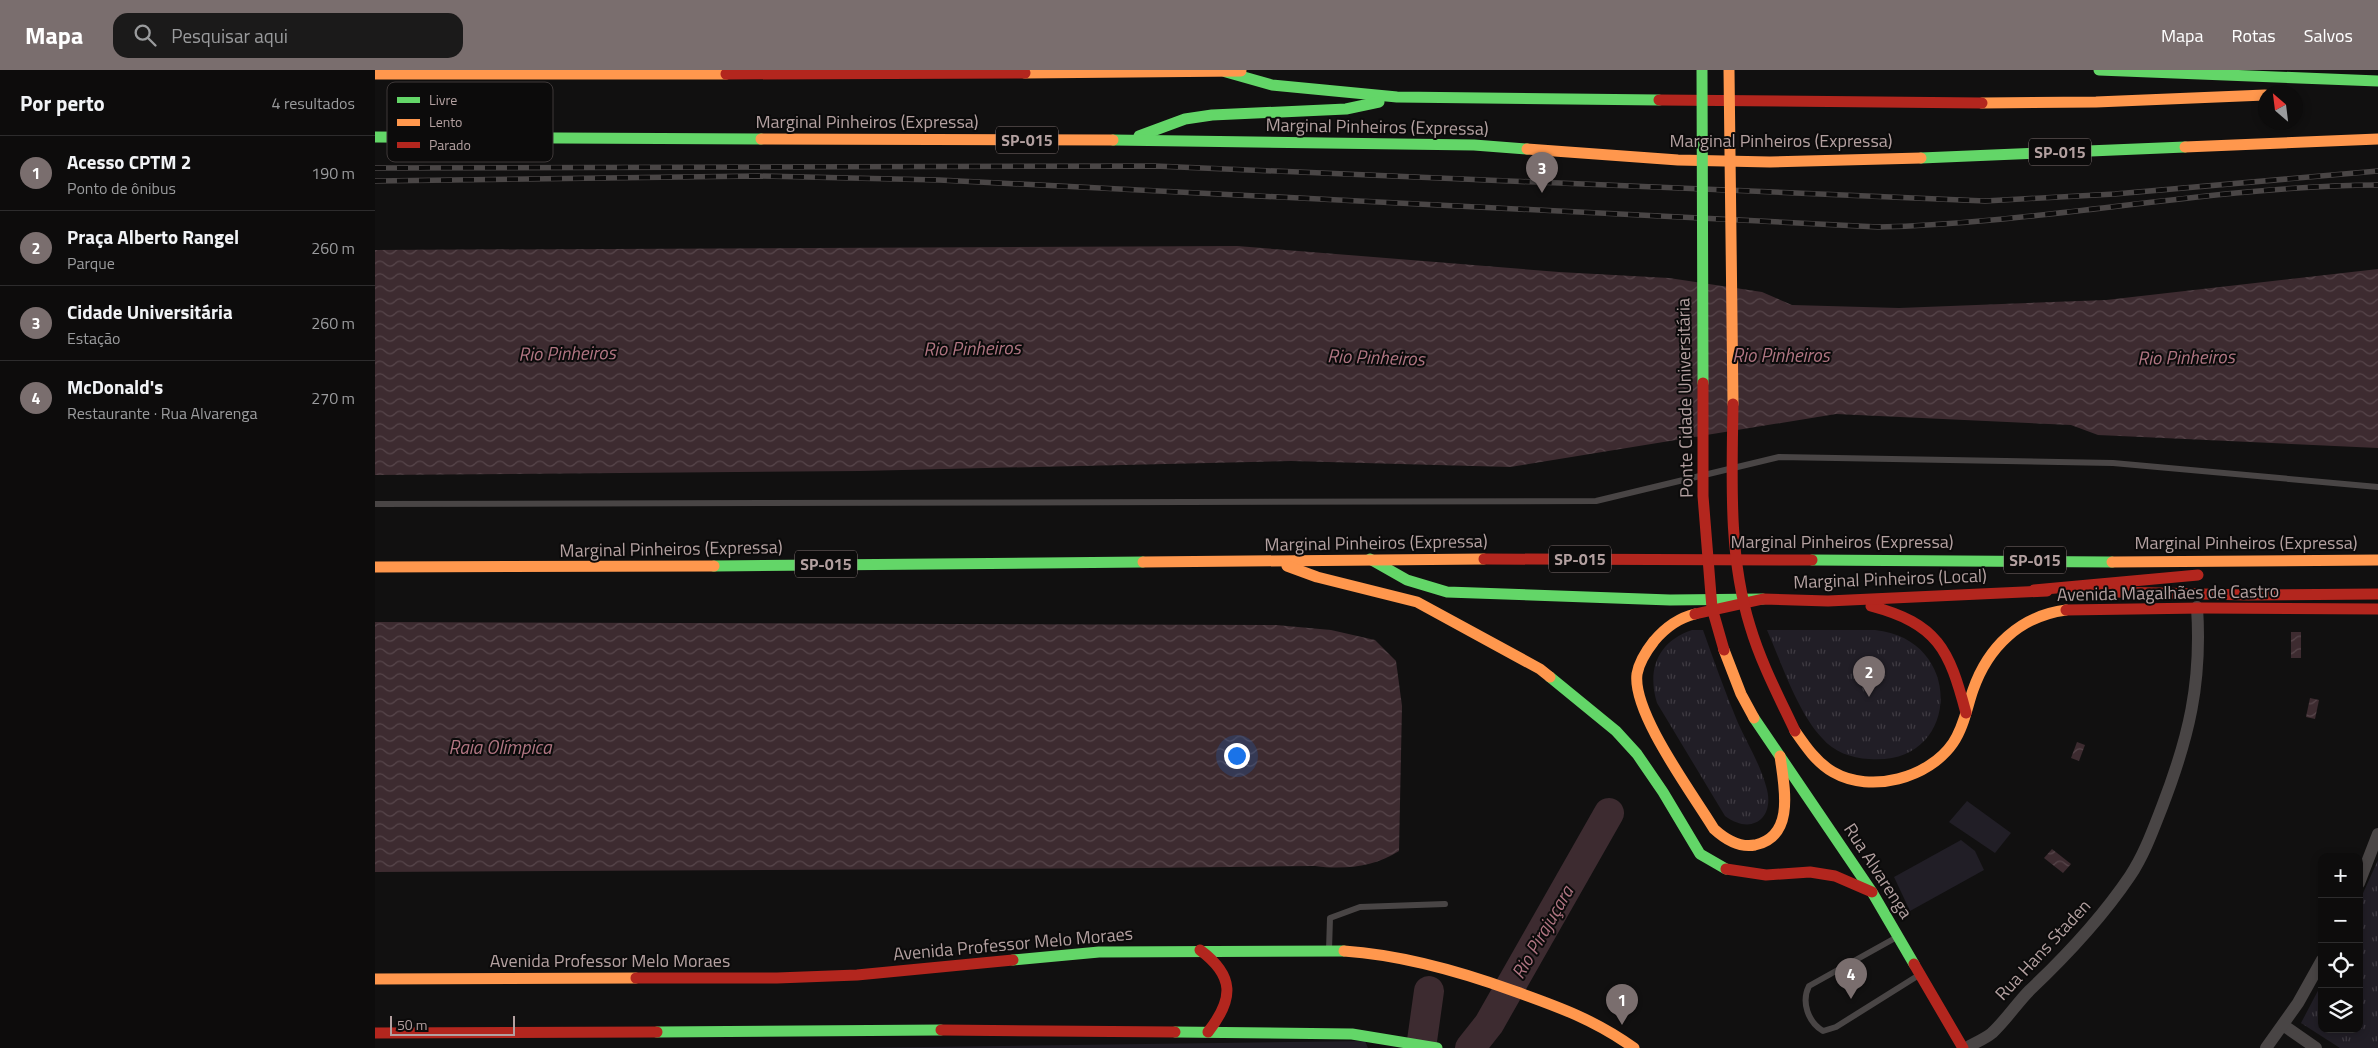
<!DOCTYPE html>
<html lang="pt">
<head>
<meta charset="utf-8">
<style>
	body { margin:0; font-family:"Titillium Web",sans-serif; background:#1b1a1a; color:#f1f3f6 }
	.controls { position:absolute; right:15px; bottom:15px; display:grid; overflow:hidden; border-radius:10px; box-shadow:0 2px 8px #0003 }
	.controls button { width:45px; height:45px; display:grid; place-items:center; padding:0; border:0; border-bottom:1px solid #2d2c2d; background:#0d0c0c; color:#f1f3f6; font:25px sans-serif }
	.compass { position:absolute; left:1883px; top:15px; width:45px; height:45px; border-radius:50%; background:#0d0c0c; box-shadow:0 2px 8px #0003; rotate:332deg }
	.scale { position:absolute; left:15px; bottom:12px; width:125px; box-sizing:border-box; padding-left:5px; border:2px solid #b3a0a0; border-top:0; font-size:14px; line-height:18px; white-space:nowrap; color:#b3a0a0; -webkit-text-stroke:4px #0c0b0b; paint-order:stroke }
	.you { position:absolute; left:861px; top:685px; width:18px; height:18px; margin:-12px; border:4px solid #fff; border-radius:50%; background:#1a73e8; box-shadow:0 0 0 8px #1a73e833 }
	.badge { display:grid; place-items:center; width:32px; height:32px; border-radius:50%; background:#7a6e6e; color:#fff; font-size:16px; font-weight:700 }
	.pin { position:absolute; translate:-50% -41px; filter:drop-shadow(0 1px 2px #0008) }
	.pin::after { content:''; position:absolute; top:26px; width:18px; height:15px; background:inherit; clip-path:polygon(0 0,100% 0,50% 100%) }
	.list { margin:0; padding:0; list-style:none }
	h2 { display:flex; justify-content:space-between; align-items:center; height:65px; margin:0; padding:0 20px; font-size:21px }
	h2 small { font-size:16px; font-weight:400; color:#9a9b9d }
	.list li { display:grid; grid-template-columns:32px 1fr auto; gap:15px; align-items:center; box-sizing:border-box; height:75px; padding:0 20px; border-top:1px solid #2d2c2d }
	.list b { display:block; font-size:19px; white-space:nowrap }
	.list p { margin:0; font-size:16px; white-space:nowrap; color:#9a9b9d }
	.list em { font-size:16px; font-style:normal; color:#9a9b9d }
	.icon { flex:none; width:28px; height:28px; fill:none; stroke:currentColor; stroke-width:2; stroke-linecap:round; stroke-linejoin:round }
	.map { position:relative; flex:none; width:2003px; height:978px; overflow:hidden }
	header { display:flex; align-items:center; gap:30px; box-sizing:border-box; height:70px; padding:0 25px; background:#7a6e6e; color:#fff }
	header strong { font-size:24px }
	nav { display:flex; gap:28px; margin-inline-start:auto; font-size:18px }
	.search { width:350px; height:45px; background:#1b1a1a; display:flex; align-items:center; gap:12px; box-sizing:border-box; padding:0 18px; border-radius:15px; color:#9a9b9d; font-size:19px }
	main { display:flex }
	aside { flex:1; background:#0d0c0c }
	.map>svg:first-child { display:block }
</style>
</head>
<body>
<header>
<strong>Mapa</strong>
<div class="search"><svg class="icon" aria-label="search" viewBox="0 0 24 24"><circle cx="10" cy="10" r="6"/><path d="M15 15l6 6"/></svg>Pesquisar aqui</div>
<nav><a>Mapa</a><a>Rotas</a><a>Salvos</a></nav>
</header>
<main>
<aside>
<h2>Por perto<small>4 resultados</small></h2>
<ul class="list">
<li><span class="badge">1</span><div><b>Acesso CPTM 2</b><p>Ponto de ônibus</p></div><em>190 m</em></li>
<li><span class="badge">2</span><div><b>Praça Alberto Rangel</b><p>Parque</p></div><em>260 m</em></li>
<li><span class="badge">3</span><div><b>Cidade Universitária</b><p>Estação</p></div><em>260 m</em></li>
<li><span class="badge">4</span><div><b>McDonald's</b><p>Restaurante · Rua Alvarenga</p></div><em>270 m</em></li>
</ul>
</aside>
<div class="map">
<svg width="2003" height="978" viewBox="0 0 2003 978">
	<defs>
		<pattern id="park-tufts" width="24" height="20" patternUnits="userSpaceOnUse" patternTransform="scale(1.25)"><rect width="24" height="20" fill="#211e26"/><path d="M3 7l-1-3M5 7V3M7 7l1-3M15 17l-1-3M17 17v-4M19 17l1-3" fill="none" stroke="#3f3b42"/></pattern>
		<pattern id="water-waves" width="16" height="10" patternUnits="userSpaceOnUse" patternTransform="scale(1.25)"><rect width="16" height="10" fill="#3d2b30"/><path d="M0 5q4-4 8 0t8 0" fill="none" stroke="#57464b"/></pattern>
	</defs>
	<rect width="100%" height="100%" fill="#111010"/>
	<g fill="url(#park-tufts)">
		<path d="M 1317,560 L 1328,560 C 1339,591 1350,622 1363,653 C 1372,673 1385,694 1391,716 C 1401,748 1377,766 1350,746 L 1282,633 C 1272,600 1282,572 1317,560 Z"/>
		<path d="M 1392,560 L 1500,560 C 1591,569 1586,697 1494,689 C 1476,688 1459,682 1447,668 C 1422,641 1407,594 1392,560 Z"/>
		<polygon points="2003,790 2003,978 1965,978 1926,953 1947,913 1947,959 1984,959 1984,832"/>
	</g>
	<g fill="#211e26">
		<polygon points="1592,731 1636,763 1620,783 1574,752"/>
		<polygon points="1586,770 1600,781 1609,800 1535,841 1519,807"/>
		<polygon points="990,971 993,978 471,978"/>
	</g>
	<g fill="url(#water-waves)">
		<polygon points="862,176 1184,202 1294,208 1387,222 1417,235 1524,238 1731,230 2003,199 2003,378 1723,365 1696,355 1461,344 1135,397 916,391 485,401 0,405 0,180"/>
		<path d="M 0,552 L 901,555 L 956,560 L 1000,570 L 1021,591 L 1027,636 L 1024,781 C 1000,797 968,800 940,796 L 775,798 L 0,802 Z"/>
		<rect x="1916" y="562" width="10" height="26"/>
		<polygon points="1935,628 1944,630 1940,649 1931,647"/>
		<polygon points="1702,672 1710,675 1704,691 1696,688"/>
		<polygon points="1677,779 1696,794 1688,803 1669,788"/>
	</g>
	<g fill="none" stroke-linecap="round" stroke-linejoin="round">
		<g stroke="#3d2b30" stroke-width="30">
			<polyline points="1046,978 1054,921"/>
			<polyline points="1095,978 1114,954 1234,743"/>
		</g>
		<g stroke="#494545" stroke-width="6">
			<polyline points="0,434 1221,431 1404,387 1738,393 2003,417"/>
			<path d="M 1522,867 L 1434,916 C 1426,932 1433,952 1448,961 L 1461,957 L 1544,905"/>
			<polyline points="954,880 955,848 985,837 1070,834"/>
		</g>
		<g stroke="#494545" stroke-width="12">
			<polyline points="1984,813 2003,764"/>
			<polyline points="1908,955 1941,978"/>
			<path d="M 1591,978 C 1599,973 1610,969 1617,963 C 1631,950 1642,933 1655,920 C 1692,885 1726,849 1755,806 C 1769,785 1778,760 1787,737 C 1814,667 1827,613 1822,537"/>
			<polyline points="1891,978 1923,933 1947,890"/>
		</g>
		<g stroke="#63d668" stroke-width="11">
			<polyline points="1724,0 2003,11"/>
			<polyline points="851,2 897,15 1022,27 1284,30"/>
			<polyline points="764,66 810,49 837,45 971,39 1004,32"/>
			<polyline points="0,67 386,69"/>
			<polyline points="738,70 1099,75 1152,79"/>
			<polyline points="1546,88 1810,77"/>
			<polyline points="995,489 1032,510 1072,522 1295,530 1388,529"/>
			<polyline points="1437,490 1737,492"/>
			<polyline points="339,496 768,492"/>
			<polyline points="1175,607 1241,661 1262,684 1288,722 1325,784 1351,799"/>
			<polyline points="1379,648 1497,822 1539,894"/>
			<polyline points="638,890 724,882 969,881"/>
			<polyline points="282,962 566,960"/>
			<polyline points="800,962 977,964 1062,978"/>
		</g>
		<g stroke="#ff974d" stroke-width="11">
			<polyline points="650,3 866,1"/>
			<polyline points="0,4 351,4"/>
			<polyline points="1607,33 1721,32 1890,25"/>
			<polyline points="386,69 738,70"/>
			<polyline points="1810,77 2003,69"/>
			<polyline points="1152,79 1303,90 1395,92 1546,88"/>
			<polyline points="768,492 1109,489"/>
			<polyline points="1737,492 2003,490"/>
			<polyline points="912,496 942,507 1042,532 1165,599 1175,607"/>
			<polyline points="0,497 339,496"/>
			<path d="M 1320,544 C 1303,548 1290,558 1279,571 C 1272,580 1264,592 1262,604 C 1257,643 1318,724 1339,759 C 1351,770 1364,778 1380,775 C 1421,766 1409,716 1405,686"/>
			<path d="M 1420,661 C 1431,677 1442,693 1458,702 C 1496,724 1554,708 1578,673 C 1589,657 1592,637 1598,620 C 1613,577 1645,546 1691,540"/>
			<path d="M 969,881 C 1028,885 1084,901 1139,921 C 1184,937 1220,950 1259,978"/>
			<polyline points="0,909 261,908"/>
		</g>
		<g stroke="#b3261e" stroke-width="11">
			<polyline points="351,4 650,3"/>
			<polyline points="1284,30 1607,33"/>
			<polyline points="1109,489 1437,490"/>
			<polyline points="1659,520 1823,505"/>
			<polyline points="1737,522 1873,525 2003,524"/>
			<path d="M 1496,536 C 1563,554 1574,579 1591,643"/>
			<polyline points="1691,540 1827,538 2003,539"/>
			<polyline points="1320,544 1388,529 1453,531 1672,521"/>
			<polyline points="1351,799 1391,805 1435,802 1460,806 1497,822"/>
			<path d="M 825,880 C 860,906 859,929 833,962"/>
			<polyline points="1539,894 1588,978"/>
			<polyline points="261,908 402,908 482,905 638,890"/>
			<polyline points="566,960 800,962"/>
			<polyline points="0,963 282,962"/>
		</g>
		<defs>
			<g id="rail">
				<polyline points="0,98 780,96 1610,131 1740,124 2003,101"/>
				<path d="M 0,111 L 383,106 L 564,110 L 1503,157 C 1670,153 1836,116 2003,115"/>
			</g>
		</defs>
		<use href="#rail" stroke="#4a4646" stroke-width="5.5"/>
		<use href="#rail" stroke="#0c0b0b" stroke-width="4" stroke-dasharray="11" stroke-linecap="butt"/>
		<polyline stroke="#63d668" stroke-width="11" points="1327,0 1328,313"/>
		<g stroke="#ff974d" stroke-width="11">
			<polyline points="1354,0 1358,334"/>
			<polyline points="1349,580 1366,624 1379,648"/>
		</g>
		<g stroke="#b3261e" stroke-width="11">
			<polyline points="1328,313 1328,426 1337,538 1349,580"/>
			<path d="M 1358,334 C 1357,408 1353,485 1375,556 C 1386,593 1404,627 1420,661"/>
		</g>
	</g>
	<g text-anchor="middle" stroke-width="4" stroke-linejoin="round" paint-order="stroke">
		<g fill="#0c0b0b" stroke="#817373" stroke-width="1">
			<rect x="621" y="56.5" width="62" height="27" rx="4"/>
			<rect x="1654" y="68.5" width="62" height="27" rx="4"/>
			<rect x="1174" y="475.5" width="62" height="27" rx="4"/>
			<rect x="1629" y="476.5" width="62" height="27" rx="4"/>
			<rect x="420" y="480.5" width="62" height="27" rx="4"/>
		</g>
		<g font-size="16" font-weight="bold" fill="#b3a0a0">
			<text x="652" y="76">SP-015</text>
			<text x="1685" y="88">SP-015</text>
			<text x="1205" y="495">SP-015</text>
			<text x="1660" y="496">SP-015</text>
			<text x="451" y="500">SP-015</text>
		</g>
		<g font-size="18" fill="#b3a0a0" stroke="#0c0b0b">
			<text x="492" y="58">Marginal Pinheiros (Expressa)</text>
			<text transform="translate(1002 57) rotate(1)" y="6">Marginal Pinheiros (Expressa)</text>
			<text x="1406" y="77">Marginal Pinheiros (Expressa)</text>
			<text transform="translate(1310 328) rotate(-91)" y="6">Ponte Cidade Universitária</text>
			<text x="1467" y="478">Marginal Pinheiros (Expressa)</text>
			<text transform="translate(1001 473) rotate(-1)" y="6">Marginal Pinheiros (Expressa)</text>
			<text x="1871" y="479">Marginal Pinheiros (Expressa)</text>
			<text transform="translate(296 479) rotate(-1)" y="6">Marginal Pinheiros (Expressa)</text>
			<text transform="translate(1515 509) rotate(-2)" y="6">Marginal Pinheiros (Local)</text>
			<text transform="translate(1793 523) rotate(-1)" y="6">Avenida Magalhães de Castro</text>
			<text transform="translate(1503 801) rotate(57)" y="6">Rua Alvarenga</text>
			<text transform="translate(638 874) rotate(-5)" y="6">Avenida Professor Melo Moraes</text>
			<text transform="translate(1668 880) rotate(-47)" y="6">Rua Hans Staden</text>
			<text x="235" y="897">Avenida Professor Melo Moraes</text>
		</g>
		<g font-size="19" font-style="italic" fill="#b07582" stroke="#0c0b0b">
			<text transform="translate(597 278) rotate(-1)" y="7">Rio Pinheiros</text>
			<text transform="translate(192 283) rotate(-1)" y="7">Rio Pinheiros</text>
			<text x="1406" y="292">Rio Pinheiros</text>
			<text transform="translate(1001 287) rotate(2)" y="7">Rio Pinheiros</text>
			<text transform="translate(1811 287) rotate(-1)" y="7">Rio Pinheiros</text>
			<text x="125" y="684">Raia Olímpica</text>
			<text transform="translate(1167 862) rotate(-60)" y="7">Rio Pirajuçara</text>
		</g>
	</g>
	<rect x="12" y="12" width="166" height="80" rx="8" fill="#0c0b0b" stroke="#3e3838" stroke-width="1"/>
	<rect x="22" y="27" width="23" height="6" fill="#63d668"/>
	<rect x="22" y="49" width="23" height="7" fill="#ff974d"/>
	<rect x="22" y="72" width="23" height="6" fill="#b3261e"/>
	<g font-size="14" fill="#b3a0a0">
		<text x="54" y="35">Livre</text>
		<text x="54" y="57">Lento</text>
		<text x="54" y="80">Parado</text>
	</g>
</svg>
<div class="controls">
<button>+</button>
<button>−</button>
<button><svg class="icon" aria-label="locate" viewBox="0 0 24 24"><circle cx="12" cy="12" r="6"/><path d="M12 2v4M12 18v4M2 12h4M18 12h4"/></svg></button>
<button><svg class="icon" aria-label="layers" viewBox="0 0 24 24"><path d="M12 4l9 5-9 5-9-5zM3 14l9 5 9-5"/></svg></button>
</div>
<svg class="compass" viewBox="-18 -18 36 36"><path d="M0-13l5 13h-10z" fill="#e53935"/><path d="M0 13l5-13h-10z" fill="#9a9b9d"/></svg>
<div class="scale">50 m</div>
<div class="you"></div>
<div class="pin badge" style="left:1247px;top:955px">1</div>
<div class="pin badge" style="left:1494px;top:627px">2</div>
<div class="pin badge" style="left:1167px;top:123px">3</div>
<div class="pin badge" style="left:1476px;top:929px">4</div>
</div>
</main>
</body>
</html>
